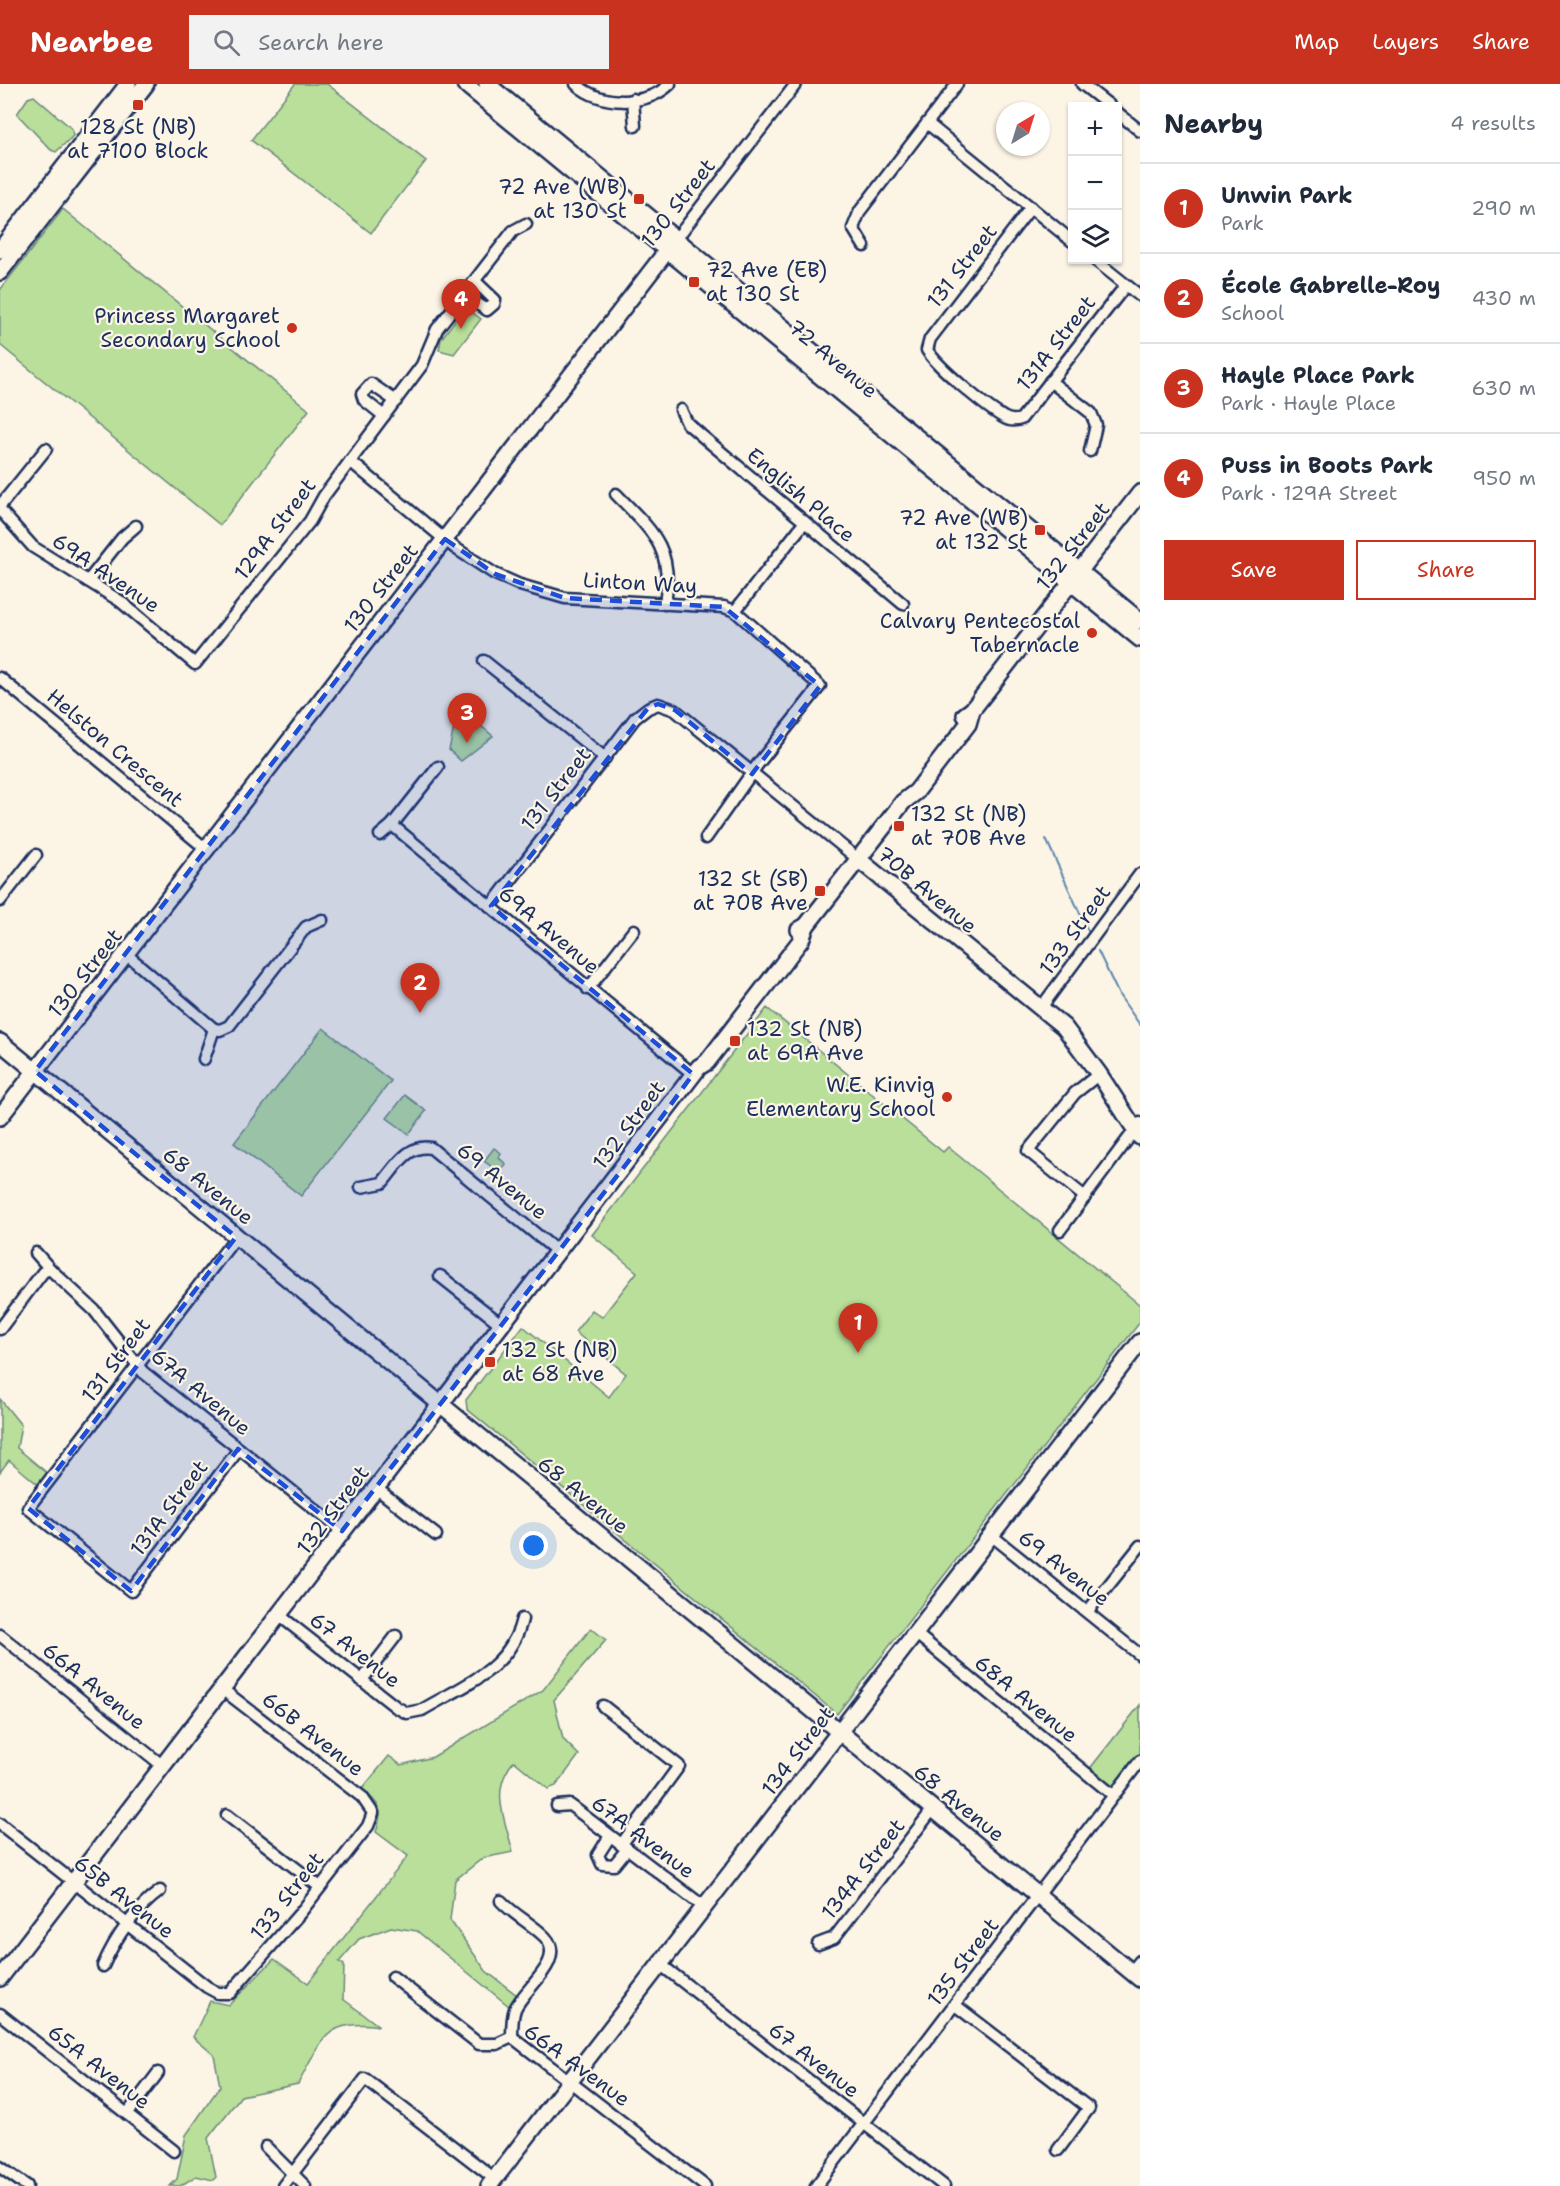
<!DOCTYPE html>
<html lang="en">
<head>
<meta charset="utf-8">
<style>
	body { margin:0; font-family:"Shantell Sans",sans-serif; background:#f2f2f3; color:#1f2937 }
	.controls { position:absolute; right:18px; top:18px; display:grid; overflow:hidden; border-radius:0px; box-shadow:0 2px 4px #0004 }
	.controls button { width:54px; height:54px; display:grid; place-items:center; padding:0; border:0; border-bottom:2px solid #e0e1e3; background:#fff; color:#1f2937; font:30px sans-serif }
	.compass { position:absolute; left:996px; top:18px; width:54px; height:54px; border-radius:50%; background:#fff; box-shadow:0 2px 4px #0004; rotate:38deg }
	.you { position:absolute; left:534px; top:1462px; width:21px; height:21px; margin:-15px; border:4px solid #fff; border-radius:50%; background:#1a73e8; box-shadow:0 0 0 9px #1a73e833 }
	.badge { display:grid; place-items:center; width:39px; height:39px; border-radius:50%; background:#c8321e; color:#fff; font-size:20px; font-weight:700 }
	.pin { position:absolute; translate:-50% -50px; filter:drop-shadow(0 2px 3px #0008) }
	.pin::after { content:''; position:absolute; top:32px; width:21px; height:18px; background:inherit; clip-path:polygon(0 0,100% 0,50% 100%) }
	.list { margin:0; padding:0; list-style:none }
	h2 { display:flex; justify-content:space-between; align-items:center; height:78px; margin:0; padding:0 24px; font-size:26px }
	h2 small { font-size:20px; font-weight:400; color:#747a83 }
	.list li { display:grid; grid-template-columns:39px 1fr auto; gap:18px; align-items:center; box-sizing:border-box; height:90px; padding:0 24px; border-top:2px solid #e0e1e3 }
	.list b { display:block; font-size:22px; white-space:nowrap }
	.list p { margin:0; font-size:20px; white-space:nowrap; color:#747a83 }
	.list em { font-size:20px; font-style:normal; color:#747a83 }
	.actions { display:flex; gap:12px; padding:18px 24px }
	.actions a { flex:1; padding:14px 0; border:2px solid #c8321e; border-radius:0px; text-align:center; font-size:21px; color:#c8321e }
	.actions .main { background:#c8321e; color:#fff }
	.icon { flex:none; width:33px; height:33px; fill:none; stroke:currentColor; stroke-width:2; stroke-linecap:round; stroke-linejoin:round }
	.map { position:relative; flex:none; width:1140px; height:2102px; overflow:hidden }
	header { display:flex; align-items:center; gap:36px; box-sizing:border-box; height:84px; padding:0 30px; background:#c8321e; color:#fff }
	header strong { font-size:28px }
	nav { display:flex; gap:33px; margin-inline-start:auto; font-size:21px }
	.search { width:420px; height:54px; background:#f2f2f3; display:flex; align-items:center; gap:15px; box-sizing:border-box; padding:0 21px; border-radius:0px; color:#747a83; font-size:22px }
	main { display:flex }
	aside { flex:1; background:#fff }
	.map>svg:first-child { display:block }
</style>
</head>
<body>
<header>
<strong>Nearbee</strong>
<div class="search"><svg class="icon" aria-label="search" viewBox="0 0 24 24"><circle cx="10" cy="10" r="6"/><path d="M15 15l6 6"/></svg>Search here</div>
<nav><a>Map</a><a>Layers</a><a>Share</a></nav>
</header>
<main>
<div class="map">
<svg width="1140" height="2102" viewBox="0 0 1140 2102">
	<rect width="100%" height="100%" fill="#fcf5e5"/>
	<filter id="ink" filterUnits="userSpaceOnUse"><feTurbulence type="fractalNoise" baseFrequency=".0167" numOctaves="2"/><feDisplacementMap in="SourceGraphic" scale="12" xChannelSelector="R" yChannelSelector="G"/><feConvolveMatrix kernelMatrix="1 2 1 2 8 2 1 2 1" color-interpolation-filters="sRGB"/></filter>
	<g filter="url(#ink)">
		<g fill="#b9df9a" stroke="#6a877c" stroke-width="1.5">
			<polygon points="295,0 327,0 426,77 371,149 251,56"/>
			<polygon points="34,12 72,45 73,52 56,68 51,66 17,30 28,14"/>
			<polygon points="63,125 309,326 220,441 0,261 0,206"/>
			<polygon points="465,223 481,235 454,270 439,266 441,255"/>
			<polygon points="463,627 493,652 461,677 449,666 455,639"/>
			<polygon points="767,924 943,1068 948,1063 1140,1221 1140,1238 837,1630 467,1325 466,1316 523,1242 609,1313 626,1290 575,1248 592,1226 602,1233 637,1188 592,1151"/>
			<polygon points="323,944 391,997 301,1112 234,1059"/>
			<polygon points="405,1011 426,1027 409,1050 387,1034"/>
			<polygon points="494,1064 501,1069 499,1074 506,1080 500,1089 484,1077"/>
			<polygon points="0,1315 21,1341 17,1364 52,1393 43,1405 9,1376 0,1388"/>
			<path d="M 591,1544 L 606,1556 L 554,1616 L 563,1655 L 579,1671 L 556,1702 L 548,1705 L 514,1677 C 489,1706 505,1735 513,1768 L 483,1774 L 455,1796 L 450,1836 L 486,1887 L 518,1912 L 510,1923 L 417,1847 L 391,1843 L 359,1855 L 339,1878 L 344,1881 L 343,1915 L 379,1942 C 323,1934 322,1958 298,2000 L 241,2012 L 208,2054 L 216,2093 L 213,2096 L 196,2092 L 180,2102 L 170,2102 L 177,2095 L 186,2051 L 220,2002 L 214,1971 L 193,1953 L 210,1917 L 229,1921 L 274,1875 L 308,1899 L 408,1772 L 376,1748 C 384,1725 380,1720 362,1705 L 389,1672 L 401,1681 L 433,1673 L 543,1606 Z"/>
			<polygon points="1140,1621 1140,1671 1112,1707 1088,1687"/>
		</g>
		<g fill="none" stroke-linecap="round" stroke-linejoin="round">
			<g stroke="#5c86af" stroke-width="2">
				<polyline points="1046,755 1088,847"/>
				<polyline points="1098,867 1119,911 1140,941"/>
			</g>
			<defs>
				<g id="street">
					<path d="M 576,0 C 600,22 646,23 670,0"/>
					<polyline points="1082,0 1110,22"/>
					<polyline points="633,15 635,42"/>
					<polyline points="1118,29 1140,47"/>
					<polyline points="927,39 1072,157"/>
					<path d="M 1031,123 L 930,255 L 927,266 C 938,284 985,322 1003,333 C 1009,337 1015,337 1021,335 L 1126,201"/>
					<polyline points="676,155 796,0"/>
					<polyline points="864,162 853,144 860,127 957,0"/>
					<polyline points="1095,176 1140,212"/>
					<polyline points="464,211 487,226 494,220 495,216 475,197"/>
					<polyline points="1050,297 1091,329 1096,341 1090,367"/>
					<polyline points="681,326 687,339 702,352 903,520"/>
					<polyline points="384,332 364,316 362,310 371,300 396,317"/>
					<polyline points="350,377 455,464 495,490 520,501 565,514 724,523 735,527 820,602 758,680 706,754"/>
					<path d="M 616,410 C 653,448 674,464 665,520"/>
					<polyline points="0,422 46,365"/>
					<polyline points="0,426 33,463 120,517 195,580 310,437 324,412 422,281 437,245 513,147 526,140"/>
					<polyline points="88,497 122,454 136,442"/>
					<polyline points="735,527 804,439"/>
					<polyline points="484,577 605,674"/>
					<polyline points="0,594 206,765"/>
					<polyline points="392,741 438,683"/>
					<polyline points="380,751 392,741 693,990"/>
					<polyline points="0,817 36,771"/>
					<polyline points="491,822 635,634 648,624 658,620 675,626 858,775"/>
					<polyline points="126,870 214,945"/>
					<polyline points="588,905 634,846"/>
					<polyline points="1040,925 1140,790"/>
					<polyline points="204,975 214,945 220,946 229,942 306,843 322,836"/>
					<path d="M 361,1103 L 382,1099 C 396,1083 407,1060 431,1064 L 558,1168"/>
					<polyline points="1085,1113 1028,1067 1075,1009 1099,990"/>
					<polyline points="1060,1146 1140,1039"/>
					<polyline points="236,1153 28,1424 131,1507 239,1365"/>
					<polyline points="36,1169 50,1185"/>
					<polyline points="440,1192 502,1241"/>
					<polyline points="0,1245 43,1188 50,1185 94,1226 143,1288 342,1447"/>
					<polyline points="376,1404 436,1451"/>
					<polyline points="991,1451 1140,1571"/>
					<polyline points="1088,1527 1140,1462"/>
					<path d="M 279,1531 L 396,1623 L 407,1629 L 422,1626 C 464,1601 510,1586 522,1535"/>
					<polyline points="915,1549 1113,1711"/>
					<polyline points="0,1551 163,1682"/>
					<polyline points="362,1596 396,1552"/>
					<polyline points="603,1622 679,1682 621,1761"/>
					<polyline points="557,1722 570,1721 703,1822"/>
					<polyline points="227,1731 320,1803"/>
					<polyline points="0,1740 207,1903 218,1909 230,1909 301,1828 368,1742 373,1729 362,1713 222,1605"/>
					<polyline points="610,1752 598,1771 602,1780 614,1781 627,1765"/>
					<path d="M 501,1817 C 514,1831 532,1840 545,1853 C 567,1877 524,1904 515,1925 C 512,1933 512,1945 512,1953"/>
					<polyline points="818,1860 834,1854 933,1725"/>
					<polyline points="660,1880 944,2102"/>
					<path d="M 103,1882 C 115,1854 136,1824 160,1807"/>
					<polyline points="1131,1888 1140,1877"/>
					<polyline points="393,1893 479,1960 497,1960 512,1953"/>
					<polyline points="955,1921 1089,2024 1058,2066"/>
					<polyline points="0,1930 174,2067"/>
					<polyline points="512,1953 705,2102"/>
					<polyline points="127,2030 158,1989"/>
					<polyline points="266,2063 305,2102"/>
					<polyline points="0,2083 27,2102"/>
					<polyline points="283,2102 365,1995 495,2095"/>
					<polyline points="816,2102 1140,1677"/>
				</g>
				<g id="secondary">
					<polyline points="465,0 1140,555"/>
					<polyline points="487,0 1140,537"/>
					<polyline points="0,166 128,0"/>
					<polyline points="0,188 146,0"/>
					<polyline points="965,631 972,626 1140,409"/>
					<polyline points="858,775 1064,943 1099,990 1140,1053"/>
					<polyline points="799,846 806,842 903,718 916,708 968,640 972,626"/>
					<polyline points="0,958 1140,1895"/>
					<polyline points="0,1033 676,155"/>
					<polyline points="0,1894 699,983 707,978 801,856 806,842"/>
					<polyline points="489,2102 1140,1258"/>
				</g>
			</defs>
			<use href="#street" stroke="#1b2f5e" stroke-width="15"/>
			<use href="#secondary" stroke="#1b2f5e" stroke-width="20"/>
			<use href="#street" stroke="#fcf5e5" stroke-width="10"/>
			<use href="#secondary" stroke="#fcf5e5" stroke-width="15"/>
		</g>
	</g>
	<path fill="#1d4ed8" fill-opacity="0.2" stroke="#1d4ed8" stroke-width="4.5" stroke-dasharray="12 8" stroke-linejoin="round" d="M 445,455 L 495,490 L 565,514 L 724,523 L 820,602 L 752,690 L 675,626 L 658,620 L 648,624 L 491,822 L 693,990 L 648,1052 L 342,1447 L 238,1365 L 131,1507 L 28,1424 L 236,1153 L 35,987 Z"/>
	<g fill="#c8321e" stroke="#fcf5e5" stroke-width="2">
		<rect x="132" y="15" width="12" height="12" rx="3"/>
		<rect x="633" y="109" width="12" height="12" rx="3"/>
		<rect x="688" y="192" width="12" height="12" rx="3"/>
		<circle cx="292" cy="244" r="6"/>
		<rect x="1034" y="440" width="12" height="12" rx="3"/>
		<circle cx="1092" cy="549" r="6"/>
		<rect x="893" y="736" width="12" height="12" rx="3"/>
		<rect x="814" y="801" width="12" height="12" rx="3"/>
		<rect x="729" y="951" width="12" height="12" rx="3"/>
		<circle cx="947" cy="1013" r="6"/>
		<rect x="484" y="1272" width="12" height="12" rx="3"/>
	</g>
	<g text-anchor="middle" stroke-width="4.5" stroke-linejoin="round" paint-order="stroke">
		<g font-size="21" fill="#1b2f5e" stroke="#fcf5e5" text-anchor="end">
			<text x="138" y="50" text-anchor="middle">128 St (NB)<tspan x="138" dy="24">at 7100 Block</tspan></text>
			<text x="627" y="110">72 Ave (WB)<tspan x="627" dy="24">at 130 St</tspan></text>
			<text x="706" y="193" text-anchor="start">72 Ave (EB)<tspan x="706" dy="24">at 130 St</tspan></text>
			<text x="280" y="239">Princess Margaret<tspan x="280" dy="24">Secondary School</tspan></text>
			<text x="1028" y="441">72 Ave (WB)<tspan x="1028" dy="24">at 132 St</tspan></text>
			<text x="1080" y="544">Calvary Pentecostal<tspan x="1080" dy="24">Tabernacle</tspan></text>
			<text x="911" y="737" text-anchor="start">132 St (NB)<tspan x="911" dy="24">at 70B Ave</tspan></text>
			<text x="808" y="802">132 St (SB)<tspan x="808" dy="24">at 70B Ave</tspan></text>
			<text x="747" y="952" text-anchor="start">132 St (NB)<tspan x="747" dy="24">at 69A Ave</tspan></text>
			<text x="935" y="1008">W.E. Kinvig<tspan x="935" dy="24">Elementary School</tspan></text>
			<text x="502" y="1273" text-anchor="start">132 St (NB)<tspan x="502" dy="24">at 68 Ave</tspan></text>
		</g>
		<g font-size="21" fill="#1b2f5e" stroke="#fcf5e5">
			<text transform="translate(678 119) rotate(-52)" y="7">130 Street</text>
			<text transform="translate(962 182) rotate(-52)" y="7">131 Street</text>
			<text transform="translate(1056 259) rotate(-52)" y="7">131A Street</text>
			<text transform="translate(833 275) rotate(40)" y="7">72 Avenue</text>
			<text transform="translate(801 411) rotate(40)" y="7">English Place</text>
			<text transform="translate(275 445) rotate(-53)" y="7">129A Street</text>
			<text transform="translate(1073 462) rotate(-52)" y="7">132 Street</text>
			<text transform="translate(106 489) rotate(34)" y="7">69A Avenue</text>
			<text transform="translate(640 499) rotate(3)" y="7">Linton Way</text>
			<text transform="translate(381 504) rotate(-52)" y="7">130 Street</text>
			<text transform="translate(115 664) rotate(40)" y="7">Helston Crescent</text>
			<text transform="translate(556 705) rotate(-52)" y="7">131 Street</text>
			<text transform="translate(927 806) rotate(40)" y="7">70B Avenue</text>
			<text transform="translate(549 846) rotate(40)" y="7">69A Avenue</text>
			<text transform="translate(1075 846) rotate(-54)" y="7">133 Street</text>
			<text transform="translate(85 889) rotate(-52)" y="7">130 Street</text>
			<text transform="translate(629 1041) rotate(-53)" y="7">132 Street</text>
			<text transform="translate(502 1097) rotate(39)" y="7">69 Avenue</text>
			<text transform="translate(208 1102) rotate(39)" y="7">68 Avenue</text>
			<text transform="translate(116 1276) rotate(-53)" y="7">131 Street</text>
			<text transform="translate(201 1308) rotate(40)" y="7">67A Avenue</text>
			<text transform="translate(583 1411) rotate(39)" y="7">68 Avenue</text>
			<text transform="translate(169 1424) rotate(-53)" y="7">131A Street</text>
			<text transform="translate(333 1426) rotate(-53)" y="7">132 Street</text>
			<text transform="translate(1064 1484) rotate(38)" y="7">69 Avenue</text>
			<text transform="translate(355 1566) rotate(38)" y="7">67 Avenue</text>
			<text transform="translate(94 1602) rotate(39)" y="7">66A Avenue</text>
			<text transform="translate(1026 1615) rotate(39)" y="7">68A Avenue</text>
			<text transform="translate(313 1650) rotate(38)" y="7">66B Avenue</text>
			<text transform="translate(798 1667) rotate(-53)" y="7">134 Street</text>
			<text transform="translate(959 1719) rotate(39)" y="7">68 Avenue</text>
			<text transform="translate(643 1753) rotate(37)" y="7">67A Avenue</text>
			<text transform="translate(863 1785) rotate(-52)" y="7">134A Street</text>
			<text transform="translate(287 1812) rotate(-52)" y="7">133 Street</text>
			<text transform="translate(124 1813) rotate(38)" y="7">65B Avenue</text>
			<text transform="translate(963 1878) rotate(-53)" y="7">135 Street</text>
			<text transform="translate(814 1976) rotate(38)" y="7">67 Avenue</text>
			<text transform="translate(577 1981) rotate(36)" y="7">66A Avenue</text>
			<text transform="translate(99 1983) rotate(38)" y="7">65A Avenue</text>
		</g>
	</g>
</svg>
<div class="controls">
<button>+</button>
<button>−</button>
<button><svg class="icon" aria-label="layers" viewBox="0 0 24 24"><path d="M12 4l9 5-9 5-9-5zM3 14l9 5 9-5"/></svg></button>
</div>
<svg class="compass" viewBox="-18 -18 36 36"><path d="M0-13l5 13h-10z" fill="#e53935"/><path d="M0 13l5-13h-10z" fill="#747a83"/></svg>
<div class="you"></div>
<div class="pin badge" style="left:858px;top:1269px">1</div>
<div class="pin badge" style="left:420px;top:929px">2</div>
<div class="pin badge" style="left:467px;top:659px">3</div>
<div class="pin badge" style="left:461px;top:245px">4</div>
</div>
<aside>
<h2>Nearby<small>4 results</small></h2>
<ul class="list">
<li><span class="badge">1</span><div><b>Unwin Park</b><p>Park</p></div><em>290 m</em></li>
<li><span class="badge">2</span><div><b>École Gabrelle-Roy</b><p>School</p></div><em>430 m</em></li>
<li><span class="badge">3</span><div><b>Hayle Place Park</b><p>Park · Hayle Place</p></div><em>630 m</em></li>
<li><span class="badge">4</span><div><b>Puss in Boots Park</b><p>Park · 129A Street</p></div><em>950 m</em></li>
</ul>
<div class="actions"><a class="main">Save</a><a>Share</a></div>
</aside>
</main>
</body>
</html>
